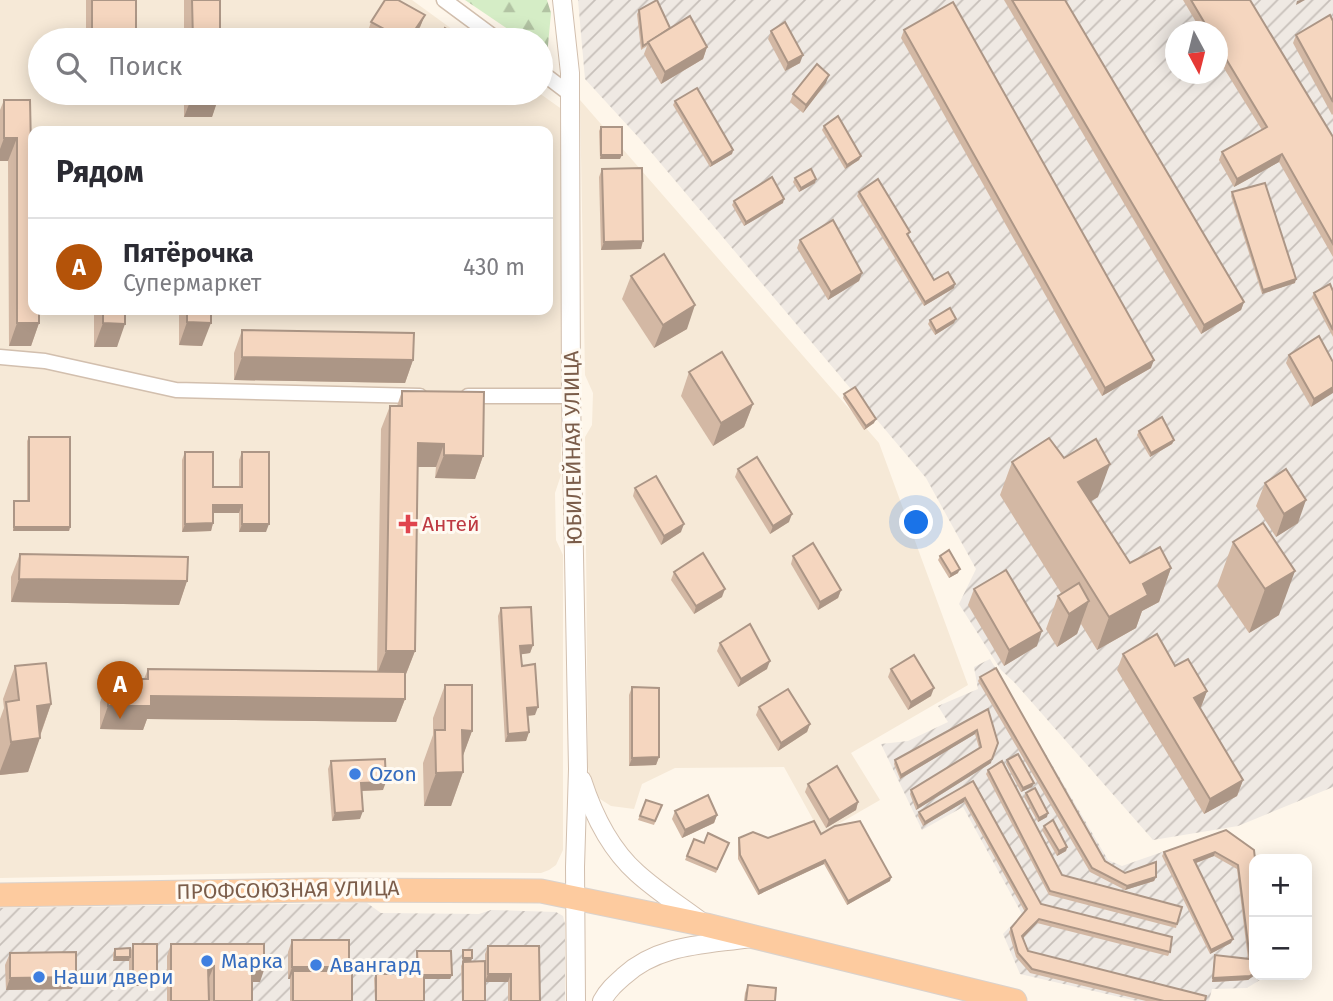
<!DOCTYPE html>
<html lang="ru">
<head>
<meta charset="utf-8">
<style>
	body { margin:0; font-family:"Fira Sans",sans-serif; background:#f7f7f7; color:#2b2b33 }
	.controls { position:absolute; right:21px; bottom:21px; display:grid; overflow:hidden; border-radius:14px; box-shadow:0 4px 18px #0003 }
	.controls button { width:63px; height:63px; display:grid; place-items:center; padding:0; border:0; border-bottom:2px solid #e1e1e2; background:#fff; color:#2b2b33; font:35px sans-serif }
	.compass { position:absolute; left:1165px; top:21px; width:63px; height:63px; border-radius:50%; background:#fff; box-shadow:0 4px 18px #0003; rotate:173deg }
	.you { position:absolute; left:917px; top:523px; width:24px; height:24px; margin:-18px; border:5px solid #fff; border-radius:50%; background:#1a73e8; box-shadow:0 0 0 10px #1a73e833 }
	.badge { display:grid; place-items:center; width:46px; height:46px; border-radius:50%; background:#b45309; color:#fff; font-size:23px; font-weight:700 }
	.pin { position:absolute; translate:-50% -58px; filter:drop-shadow(0 2px 4px #0008) }
	.pin::after { content:''; position:absolute; top:37px; width:24px; height:21px; background:inherit; clip-path:polygon(0 0,100% 0,50% 100%) }
	.list { margin:0; padding:0; list-style:none }
	h2 { display:flex; justify-content:space-between; align-items:center; height:91px; margin:0; padding:0 28px; font-size:30px }
	h2 small { font-size:23px; font-weight:400; color:#7c7c81 }
	.list li { display:grid; grid-template-columns:46px 1fr auto; gap:21px; align-items:center; box-sizing:border-box; height:98px; padding:0 28px; border-top:2px solid #e1e1e2 }
	.list b { display:block; font-size:26px; white-space:nowrap }
	.list p { margin:0; font-size:23px; white-space:nowrap; color:#7c7c81 }
	.list em { font-size:23px; font-style:normal; color:#7c7c81 }
	.icon { flex:none; width:38px; height:38px; fill:none; stroke:currentColor; stroke-width:2; stroke-linecap:round; stroke-linejoin:round }
	.map { position:relative; flex:none; width:1333px; height:1001px; overflow:hidden }
	.search { position:absolute; background:#fff; box-shadow:0 4px 18px #0003; left:28px; top:28px; width:525px; height:77px; display:flex; align-items:center; gap:18px; box-sizing:border-box; padding:0 24px; border-radius:38px; color:#7c7c81; font-size:26px }
	.panel { position:absolute; background:#fff; box-shadow:0 4px 18px #0003; left:28px; top:126px; width:525px; height:189px; border-radius:14px }
	.map>svg:first-child { display:block }
</style>
</head>
<body>
<div class="map">
<svg width="1333" height="1001" viewBox="0 0 1333 1001">
	<defs>
		<pattern id="industrial-furrows" width="10" height="10" patternUnits="userSpaceOnUse" patternTransform="scale(1.75)"><rect width="10" height="10" fill="#efe9e3"/><path d="M-1 1l2-2M0 10L10 0M9 11l2-2" fill="none" stroke="#c7c0ba"/></pattern>
		<pattern id="forest-firs" width="22" height="20" patternUnits="userSpaceOnUse" patternTransform="scale(1.75)"><rect width="22" height="20" fill="#d5edc6"/><path d="M5 1l3.5 6h-7zM16 11l3.5 6h-7z" fill="#b2c3a3"/></pattern>
	</defs>
	<rect width="100%" height="100%" fill="#fef6ea"/>
	<g fill="#f6e9d7" fill-rule="evenodd">
		<path d="M 0,0 L 412,0 L 467,40 L 40,40 L 40,93 L 539,93 L 563,110 L 561,475 L 555,493 L 556,540 L 563,555 L 563,850 L 556,865 L 549,870 L 541,873 L 318,872 L 0,878 ZM 33,131 L 548,131 L 548,310 L 33,310 Z"/>
		<polygon points="580,100 879,443 968,685 851,753 880,800 821,834 784,767 675,768 642,784 634,809 611,806 600,799 591,787 588,767 585,437 592,425 593,393 585,375"/>
	</g>
	<g fill="url(#industrial-furrows)" fill-rule="evenodd">
		<path d="M 578,0 L 1333,0 L 1333,787 L 1238,826 L 1153,840 L 1015,683 L 1001,670 L 959,604 L 976,569 L 926,478 L 640,139 L 585,79 ZM 1176,32 L 1218,32 L 1218,74 L 1176,74 Z"/>
		<polygon points="990,659 1108,860 1122,866 1225,830 1255,851 1254,975 1266,975 1266,976 1247,988 1212,989 1209,1001 1137,1001 1020,974 1003,934 1022,914 963,807 922,830 881,744 908,741 948,722 938,706 978,689 974,667"/>
		<polygon points="367,903 381,913 479,914 491,910 556,912 563,916 565,924 565,1001 0,1001 0,908"/>
	</g>
	<polygon fill="url(#forest-firs)" points="465,0 547,0 551,13 547,56 541,52 541,40 524,40"/>
	<g fill="none" stroke-linecap="round" stroke-linejoin="round">
		<defs>
			<g id="minor">
				<polyline points="444,0 498,40"/>
				<polyline points="541,72 570,94"/>
				<polyline points="0,357 45,361 176,390 420,396"/>
				<polyline points="468,396 571,396"/>
			</g>
			<g id="tertiary">
				<polyline points="562,0 570,73 570,94 571,396 578,769 575,867 576,1001"/>
				<path d="M 582,780 C 593,814 610,849 637,873 C 658,892 682,907 703,923"/>
				<path d="M 602,1001 C 608,990 615,984 624,976 C 659,944 705,945 750,938"/>
			</g>
			<polyline id="trunk" points="0,895 315,890 541,891 706,925 1015,1001"/>
		</defs>
		<use href="#minor" stroke="#d2bfae" stroke-width="17"/>
		<use href="#tertiary" stroke="#d2bfae" stroke-width="20"/>
		<use href="#trunk" stroke="#dad2cc" stroke-width="25"/>
		<use href="#minor" stroke="#fff" stroke-width="14"/>
		<use href="#tertiary" stroke="#fff" stroke-width="18"/>
		<use href="#trunk" stroke="#fdcb9f" stroke-width="23"/>
	</g>
	<g fill="#d3b8a4">
		<rect x="86" y="0" width="50" height="40"/>
		<rect x="184" y="0" width="36" height="40"/>
		<polygon points="1004,0 1065,0 1244,302 1241,310 1201,334"/>
		<polygon points="1183,0 1250,0 1333,137 1333,257 1279,162 1234,187 1219,160 1222,152 1262,130 1217,57 1217,32 1202,32"/>
		<polygon points="639,10 669,29 707,47 703,59 661,84 644,54 647,46 641,50 637,14"/>
		<polygon points="425,15 420,27 411,40 378,40 367,34 371,22"/>
		<polygon points="1333,21 1333,114 1332,115 1293,43 1296,35"/>
		<polygon points="904,30 1151,368 1102,396 901,38"/>
		<polygon points="771,31 800,63 785,71 768,39"/>
		<polygon points="826,83 803,113 790,102 793,94"/>
		<polygon points="184,93 220,93 212,117 184,117"/>
		<polygon points="470,93 488,93 483,101"/>
		<polygon points="4,100 31,148 39,323 31,346 9,346 8,161 0,161 0,110"/>
		<polygon points="675,101 733,150 732,154 710,167 673,105"/>
		<polygon points="824,126 861,156 859,160 845,169 822,130"/>
		<polygon points="601,127 620,159 600,159 599,131"/>
		<polygon points="602,169 641,249 601,250 599,177"/>
		<polygon points="795,178 815,183 799,192 793,182"/>
		<polygon points="859,192 910,232 908,236 934,280 954,288 924,306 857,196"/>
		<polygon points="1232,192 1295,283 1262,294 1231,196"/>
		<polygon points="734,201 783,203 744,226 732,205"/>
		<polygon points="800,240 862,273 859,281 828,300 797,248"/>
		<polygon points="631,276 687,329 654,348 622,299"/>
		<polygon points="1333,291 1333,337 1312,297 1314,293"/>
		<polygon points="94,310 125,310 117,347 94,347"/>
		<polygon points="179,310 211,310 202,346 179,345"/>
		<polygon points="930,320 954,323 935,335 928,324"/>
		<polygon points="242,330 413,360 405,383 234,380 234,353"/>
		<polygon points="1289,355 1333,362 1311,407 1286,363"/>
		<polygon points="689,372 753,404 744,427 713,446 681,396"/>
		<polygon points="402,391 483,456 475,479 435,478 436,467 418,467 415,651 406,674 405,674 405,699 396,722 147,719 143,730 100,729 100,702 109,679 144,679 148,669 377,671 381,429 390,406 397,406"/>
		<polygon points="844,394 874,423 864,430 843,398"/>
		<polygon points="1139,431 1174,440 1172,444 1150,457 1137,435"/>
		<polygon points="29,437 70,527 69,531 13,531 13,505 14,501 27,501 27,441"/>
		<polygon points="185,452 213,487 239,487 239,460 242,452 266,532 239,532 239,513 213,513 213,523 211,531 182,532 182,460"/>
		<polygon points="1064,458 1098,497 1091,501 1130,563 1171,568 1159,602 1142,611 1136,628 1097,650 1081,624 1077,634 1057,647 1046,629 1058,596 1061,593 1000,495 1012,462"/>
		<polygon points="738,469 789,522 770,534 735,477"/>
		<polygon points="1265,483 1298,523 1276,537 1256,506"/>
		<polygon points="635,488 681,532 661,545 633,496"/>
		<polygon points="1263,523 1279,615 1249,633 1217,586 1233,542"/>
		<polygon points="20,554 187,581 179,605 11,602 11,577"/>
		<polygon points="793,556 841,590 838,598 818,610 791,564"/>
		<polygon points="940,556 958,573 949,578 938,560"/>
		<polygon points="674,572 722,597 694,614 671,580"/>
		<polygon points="974,589 1037,646 1004,666 968,605"/>
		<polygon points="501,608 533,645 530,653 521,654 522,666 535,715 527,716 529,732 526,741 505,742 498,616"/>
		<polygon points="720,643 767,669 738,687 717,651"/>
		<polygon points="1123,654 1175,666 1207,691 1201,707 1200,707 1243,780 1237,796 1204,814 1117,670"/>
		<polygon points="15,666 51,704 28,772 0,775 0,719 4,708 3,699"/>
		<polygon points="891,669 931,696 908,710 888,677"/>
		<polygon points="980,677 1105,861 1125,873 1156,877 1154,881 1125,890 1090,872 978,681"/>
		<polygon points="445,685 472,731 463,755 463,772 451,806 424,806 423,763 433,735 433,718"/>
		<polygon points="632,687 659,757 656,765 629,766 629,695"/>
		<polygon points="759,707 810,724 807,732 778,751 756,715"/>
		<polygon points="988,709 991,763 916,810 910,794 911,790 979,748 975,734 900,779 894,764 895,760"/>
		<polygon points="1007,760 1034,783 1032,787 1021,792 1006,764"/>
		<polygon points="331,761 383,790 362,791 360,819 332,821 328,769"/>
		<polygon points="988,770 1062,875 1177,924 1176,928 1049,895 986,774"/>
		<polygon points="973,781 1041,904 1170,952 1168,956 1037,923 1023,938 1028,951 1205,1001 1146,1001 1030,973 1016,957 1009,932 1011,928 1025,912 964,802 923,826 918,816 919,812"/>
		<polygon points="808,784 858,802 856,810 826,828 805,792"/>
		<polygon points="1026,793 1047,817 1038,822 1024,797"/>
		<polygon points="646,800 662,805 654,825 638,820"/>
		<polygon points="675,811 717,815 714,823 682,838 672,819"/>
		<polygon points="1044,826 1067,847 1066,851 1057,856 1042,830"/>
		<polygon points="821,834 891,877 890,881 847,905 824,864 758,895 738,859 738,842 739,838 768,838"/>
		<polygon points="694,839 704,843 729,843 716,873 685,860"/>
		<polygon points="1254,850 1254,975 1248,980 1212,982 1214,959 1215,955 1248,959 1237,869 1214,856 1196,863 1231,943 1210,954 1162,856 1164,852"/>
		<polygon points="292,940 349,967 347,971 352,1001 290,1001 290,979 288,979 288,952"/>
		<polygon points="133,944 153,986 129,986 129,960 129,961 113,961 113,953 115,949 130,953"/>
		<polygon points="171,944 260,982 252,982 252,1001 209,1001 209,978 209,1001 167,1001 167,956"/>
		<polygon points="488,946 540,1001 508,1001 508,982 485,982 485,1001 462,1001 461,966 463,962 462,954 463,950 472,958 471,961 485,975 485,954"/>
		<polygon points="417,951 452,975 450,979 424,979 424,1001 375,1001 374,978 376,974 416,974 416,955"/>
		<polygon points="10,953 72,989 6,990 5,965"/>
		<polygon points="748,985 775,1001 744,1001 745,993"/>
	</g>
	<g fill="#ac9686">
		<polygon points="1300,0 1305,0 1296,5 1297,1"/>
		<polygon points="425,15 420,27 411,40 408,40"/>
		<polygon points="707,47 703,59 661,84 665,72"/>
		<polygon points="803,55 800,63 785,71 788,63"/>
		<polygon points="829,75 826,83 803,113 806,105"/>
		<rect x="86" y="93" width="44" height="1"/>
		<polygon points="220,93 212,117 184,117 193,94"/>
		<polygon points="4,138 17,138 8,161 0,161 0,149"/>
		<polygon points="733,150 732,154 710,167 712,163"/>
		<polygon points="1282,154 1279,162 1234,187 1237,179"/>
		<polygon points="601,155 622,155 620,159 600,159"/>
		<polygon points="861,156 859,160 845,169 847,165"/>
		<polygon points="816,179 815,183 799,192 801,188"/>
		<polygon points="784,199 783,203 744,226 746,222"/>
		<polygon points="643,241 641,249 601,250 604,242"/>
		<polygon points="862,273 859,281 828,300 831,292"/>
		<polygon points="1296,279 1295,283 1262,294 1263,290"/>
		<polygon points="955,284 954,288 924,306 925,302"/>
		<polygon points="1244,302 1241,310 1201,334 1204,325"/>
		<polygon points="695,305 687,329 654,348 663,325"/>
		<polygon points="467,310 509,310 507,314 465,314"/>
		<polygon points="956,319 954,323 935,335 936,331"/>
		<polygon points="187,322 211,323 202,346 179,345"/>
		<polygon points="17,323 39,323 31,346 9,346"/>
		<polygon points="103,323 125,324 117,347 94,347"/>
		<polygon points="242,357 413,360 405,383 234,380"/>
		<polygon points="1154,360 1151,368 1102,396 1105,388"/>
		<polygon points="1333,387 1333,393 1311,407 1314,399"/>
		<polygon points="753,404 744,427 713,446 721,423"/>
		<polygon points="876,419 874,423 864,430 866,426"/>
		<polygon points="1174,440 1172,444 1150,457 1151,453"/>
		<polygon points="418,443 444,444 436,467 410,467"/>
		<polygon points="444,455 483,456 475,479 435,478"/>
		<polygon points="1110,464 1098,497 1066,516 1078,482"/>
		<polygon points="1306,500 1298,523 1276,537 1284,514"/>
		<polygon points="213,505 242,505 239,513 211,513"/>
		<polygon points="792,514 789,522 770,534 773,526"/>
		<polygon points="213,523 211,531 182,532 185,524"/>
		<polygon points="242,524 269,524 266,532 239,532"/>
		<polygon points="684,524 681,532 661,545 664,536"/>
		<polygon points="14,527 70,527 69,531 13,531"/>
		<polygon points="1171,568 1159,602 1142,611 1136,628 1097,650 1109,617 1143,584"/>
		<polygon points="960,569 958,573 949,578 951,574"/>
		<polygon points="1295,571 1279,615 1249,633 1265,589"/>
		<polygon points="19,579 187,581 179,605 11,602"/>
		<polygon points="725,589 722,597 694,614 696,606"/>
		<polygon points="841,590 838,598 818,610 820,602"/>
		<polygon points="1089,601 1077,634 1057,647 1069,614"/>
		<polygon points="1042,631 1037,646 1004,666 1009,650"/>
		<polygon points="533,645 530,653 517,655 520,646"/>
		<polygon points="386,651 415,651 406,674 377,674"/>
		<polygon points="770,661 767,669 738,687 741,679"/>
		<polygon points="934,688 931,696 908,710 911,702"/>
		<polygon points="1207,691 1201,707 1188,714 1194,698"/>
		<polygon points="151,696 405,699 396,722 147,719 143,730 100,729 108,706"/>
		<polygon points="51,704 39,738 37,706"/>
		<polygon points="538,707 535,715 524,716 527,708"/>
		<polygon points="810,724 807,732 778,751 781,743"/>
		<polygon points="462,730 472,731 460,764"/>
		<polygon points="977,730 975,734 900,779 901,775"/>
		<polygon points="529,732 526,741 505,742 508,734"/>
		<polygon points="40,738 28,772 0,775 0,771 11,742"/>
		<polygon points="659,757 656,765 629,766 632,758"/>
		<polygon points="992,759 991,763 916,810 918,806"/>
		<polygon points="463,772 451,806 424,806 436,773"/>
		<polygon points="1243,780 1237,796 1204,814 1210,799"/>
		<polygon points="386,782 383,790 358,791 361,783"/>
		<polygon points="1034,783 1032,787 1021,792 1023,788"/>
		<polygon points="965,798 964,802 923,826 925,822"/>
		<polygon points="858,802 856,810 826,828 829,820"/>
		<polygon points="363,811 360,819 332,821 335,813"/>
		<polygon points="1048,813 1047,817 1038,822 1039,818"/>
		<polygon points="717,815 714,823 682,838 685,830"/>
		<polygon points="1067,847 1066,851 1057,856 1059,851"/>
		<polygon points="1215,852 1214,856 1193,864 1194,860"/>
		<polygon points="825,860 824,864 758,895 759,891"/>
		<polygon points="891,877 890,881 847,905 848,901"/>
		<polygon points="1156,877 1154,881 1125,890 1127,886"/>
		<polygon points="1039,919 1037,923 1021,940 1022,936"/>
		<polygon points="1233,939 1231,943 1210,954 1211,950"/>
		<polygon points="115,957 130,957 129,961 113,961"/>
		<polygon points="463,958 472,958 471,962 462,962"/>
		<polygon points="208,966 214,966 209,978 204,978"/>
		<polygon points="292,967 349,967 344,979 293,971 290,979 288,979"/>
		<polygon points="252,970 264,970 260,982 248,982"/>
		<polygon points="1254,973 1254,975 1255,975 1248,980 1212,982 1213,978"/>
		<polygon points="133,974 157,974 153,986 129,986"/>
		<polygon points="488,974 511,974 508,982 485,982"/>
		<polygon points="424,975 452,975 450,979 422,979"/>
		<polygon points="76,977 72,989 6,990 10,978"/>
	</g>
	<g fill="#f5d6bf" stroke="#ac9686" stroke-width="2">
		<rect x="92" y="0" width="44" height="40"/>
		<polygon points="192,0 220,0 220,40 193,40"/>
		<polygon points="385,0 398,0 425,15 408,40 404,40 371,22"/>
		<polygon points="657,0 670,28 643,46 639,10"/>
		<polygon points="1012,0 1065,0 1244,302 1204,325"/>
		<polygon points="1191,0 1250,0 1333,137 1333,244 1282,154 1237,179 1222,152 1267,127 1217,44 1217,32 1210,32"/>
		<polygon points="953,2 1154,360 1105,388 904,30"/>
		<polygon points="1330,15 1333,21 1333,102 1296,35"/>
		<polygon points="690,16 707,47 665,72 648,42"/>
		<polygon points="785,22 803,55 788,63 771,31"/>
		<polygon points="445,28 465,40 438,40"/>
		<polygon points="817,64 829,75 806,105 793,94"/>
		<polygon points="697,88 733,150 712,163 675,101"/>
		<polygon points="193,93 220,93 193,94"/>
		<polygon points="4,100 30,100 31,148 33,148 33,310 39,310 39,323 17,323 17,138 4,138"/>
		<polygon points="838,116 861,156 847,165 824,126"/>
		<rect x="601" y="127" width="21" height="28"/>
		<polygon points="642,168 643,241 604,242 602,169"/>
		<polygon points="811,169 816,179 801,188 795,178"/>
		<polygon points="772,177 784,199 746,222 734,201"/>
		<polygon points="878,179 910,232 907,234 934,280 948,272 955,284 925,302 859,192"/>
		<polygon points="1265,183 1296,279 1263,290 1232,192"/>
		<polygon points="833,220 862,273 831,292 800,240"/>
		<polygon points="664,254 695,305 663,325 631,276"/>
		<polygon points="1330,284 1333,291 1333,330 1314,293"/>
		<polygon points="950,308 956,319 936,331 930,320"/>
		<polygon points="103,310 125,310 125,324 103,323"/>
		<polygon points="187,310 211,310 211,323 187,322"/>
		<polygon points="242,330 414,333 413,360 242,357"/>
		<polygon points="1319,336 1333,362 1333,387 1314,399 1289,355"/>
		<polygon points="722,352 753,404 721,423 689,372"/>
		<polygon points="855,387 876,419 866,426 844,394"/>
		<polygon points="402,391 484,392 483,456 444,455 444,444 418,443 415,651 386,651 390,406 402,406"/>
		<polygon points="1162,417 1174,440 1151,453 1139,431"/>
		<polygon points="29,437 70,437 70,527 14,527 14,501 29,501"/>
		<polygon points="1049,438 1064,458 1096,439 1110,464 1078,482 1130,563 1160,547 1171,568 1143,584 1148,595 1109,617 1012,462"/>
		<polygon points="185,452 213,452 213,487 242,487 242,452 269,452 269,524 242,524 242,505 213,505 213,523 185,524"/>
		<polygon points="757,457 792,514 773,526 738,469"/>
		<polygon points="1286,469 1306,500 1284,514 1265,483"/>
		<polygon points="656,476 684,524 664,536 635,488"/>
		<polygon points="1263,523 1295,571 1265,589 1233,542"/>
		<polygon points="813,543 841,590 820,602 793,556"/>
		<polygon points="949,550 960,569 951,574 940,556"/>
		<polygon points="703,553 725,589 696,606 674,572"/>
		<polygon points="20,554 188,557 187,581 19,579"/>
		<polygon points="1006,570 1042,631 1009,650 974,589"/>
		<polygon points="1079,583 1089,601 1069,614 1058,596"/>
		<polygon points="531,607 533,645 520,646 522,666 535,664 538,707 527,708 529,732 508,734 501,608"/>
		<polygon points="750,624 770,661 741,679 720,643"/>
		<polygon points="1157,634 1175,666 1188,659 1207,691 1194,698 1243,780 1210,799 1123,654"/>
		<polygon points="914,655 934,688 911,702 891,669"/>
		<polygon points="46,663 51,704 37,706 40,738 11,742 6,702 19,700 15,666"/>
		<polygon points="996,668 1105,861 1125,873 1156,862 1156,877 1127,886 1092,868 980,677"/>
		<polygon points="148,669 405,672 405,699 151,696 151,706 108,706 109,679 148,679"/>
		<polygon points="445,685 472,685 472,731 462,730 463,772 436,773 435,730 445,730"/>
		<polygon points="632,687 659,688 659,757 632,758"/>
		<polygon points="788,689 810,724 781,743 759,707"/>
		<polygon points="988,709 998,743 992,759 918,806 911,790 981,747 977,730 901,775 895,760"/>
		<polygon points="1018,754 1034,783 1023,788 1007,760"/>
		<polygon points="385,759 386,782 361,783 363,811 335,813 331,761"/>
		<polygon points="1002,761 1062,875 1182,907 1177,924 1050,891 988,770"/>
		<polygon points="837,766 858,802 829,820 808,784"/>
		<polygon points="973,781 1041,904 1172,937 1170,952 1039,919 1022,936 1028,951 1206,996 1205,1001 1164,1001 1032,969 1018,953 1011,928 1027,909 965,798 925,822 919,812"/>
		<polygon points="1035,788 1048,813 1039,818 1026,793"/>
		<polygon points="708,795 717,815 685,830 675,811"/>
		<polygon points="646,800 662,805 655,821 640,816"/>
		<polygon points="1053,820 1067,847 1059,851 1044,826"/>
		<polygon points="814,821 821,834 835,826 860,821 891,877 848,901 825,860 759,891 740,855 739,838 753,832 768,838"/>
		<polygon points="1226,830 1254,850 1255,859 1254,973 1250,976 1213,978 1215,955 1250,959 1238,865 1215,852 1194,860 1233,939 1211,950 1164,852"/>
		<polygon points="708,833 729,843 717,869 687,856 694,839 704,843"/>
		<rect x="292" y="940" width="57" height="27"/>
		<rect x="133" y="944" width="24" height="30"/>
		<polygon points="171,944 264,944 264,970 252,970 252,1001 214,1001 214,966 208,966 209,1001 171,1001"/>
		<polygon points="488,946 539,946 540,1001 511,1001 511,974 488,974"/>
		<polygon points="130,948 130,957 115,957 115,949"/>
		<rect x="463" y="950" width="9" height="8"/>
		<polygon points="417,951 451,951 452,975 424,975 424,1001 376,1001 376,974 418,974"/>
		<polygon points="76,952 76,977 10,978 10,953"/>
		<polygon points="485,961 485,1001 463,1001 463,962"/>
		<rect x="293" y="971" width="59" height="30"/>
		<polygon points="748,985 776,988 775,1001 746,1001"/>
	</g>
	<path fill="#e0444e" stroke="#fffaf2" stroke-width="2.5" d="M404.5 513.5h7v7h7v7h-7v7h-7v-7h-7v-7h7z"/>
	<g fill="#3f7fe0" stroke="#fffaf2" stroke-width="2.5">
		<circle cx="355" cy="774" r="7"/>
		<circle cx="207" cy="961" r="7"/>
		<circle cx="316" cy="965" r="7"/>
		<circle cx="39" cy="977" r="7"/>
	</g>
	<g text-anchor="middle" stroke-width="6" stroke-linejoin="round" paint-order="stroke">
		<g font-size="21" fill="#7b5d4a" stroke="#fffaf2">
			<text transform="translate(573 448) rotate(-91)" y="7">ЮБИЛЕЙНАЯ УЛИЦА</text>
			<text transform="translate(288 890) rotate(-1)" y="7">ПРОФСОЮЗНАЯ УЛИЦА</text>
		</g>
		<g font-size="21" fill="#be3a42" stroke="#fffaf2" text-anchor="start">
			<text x="422" y="531">Антей</text>
		</g>
		<g font-size="21" fill="#366cbe" stroke="#fffaf2" text-anchor="start">
			<text x="369" y="781">Ozon</text>
			<text x="221" y="968">Марка</text>
			<text x="330" y="972">Авангард</text>
			<text x="53" y="984">Наши двери</text>
		</g>
	</g>
</svg>
<div class="controls">
<button>+</button>
<button>−</button>
</div>
<svg class="compass" viewBox="-18 -18 36 36"><path d="M0-13l5 13h-10z" fill="#e53935"/><path d="M0 13l5-13h-10z" fill="#7c7c81"/></svg>
<div class="you"></div>
<div class="pin badge" style="left:120px;top:719px">A</div>
<div class="search"><svg class="icon" aria-label="search" viewBox="0 0 24 24"><circle cx="10" cy="10" r="6"/><path d="M15 15l6 6"/></svg>Поиск</div>
<section class="panel">
<h2>Рядом<small></small></h2>
<ul class="list">
<li><span class="badge">A</span><div><b>Пятёрочка</b><p>Супермаркет</p></div><em>430 m</em></li>
</ul>
</section>
</div>
</body>
</html>
